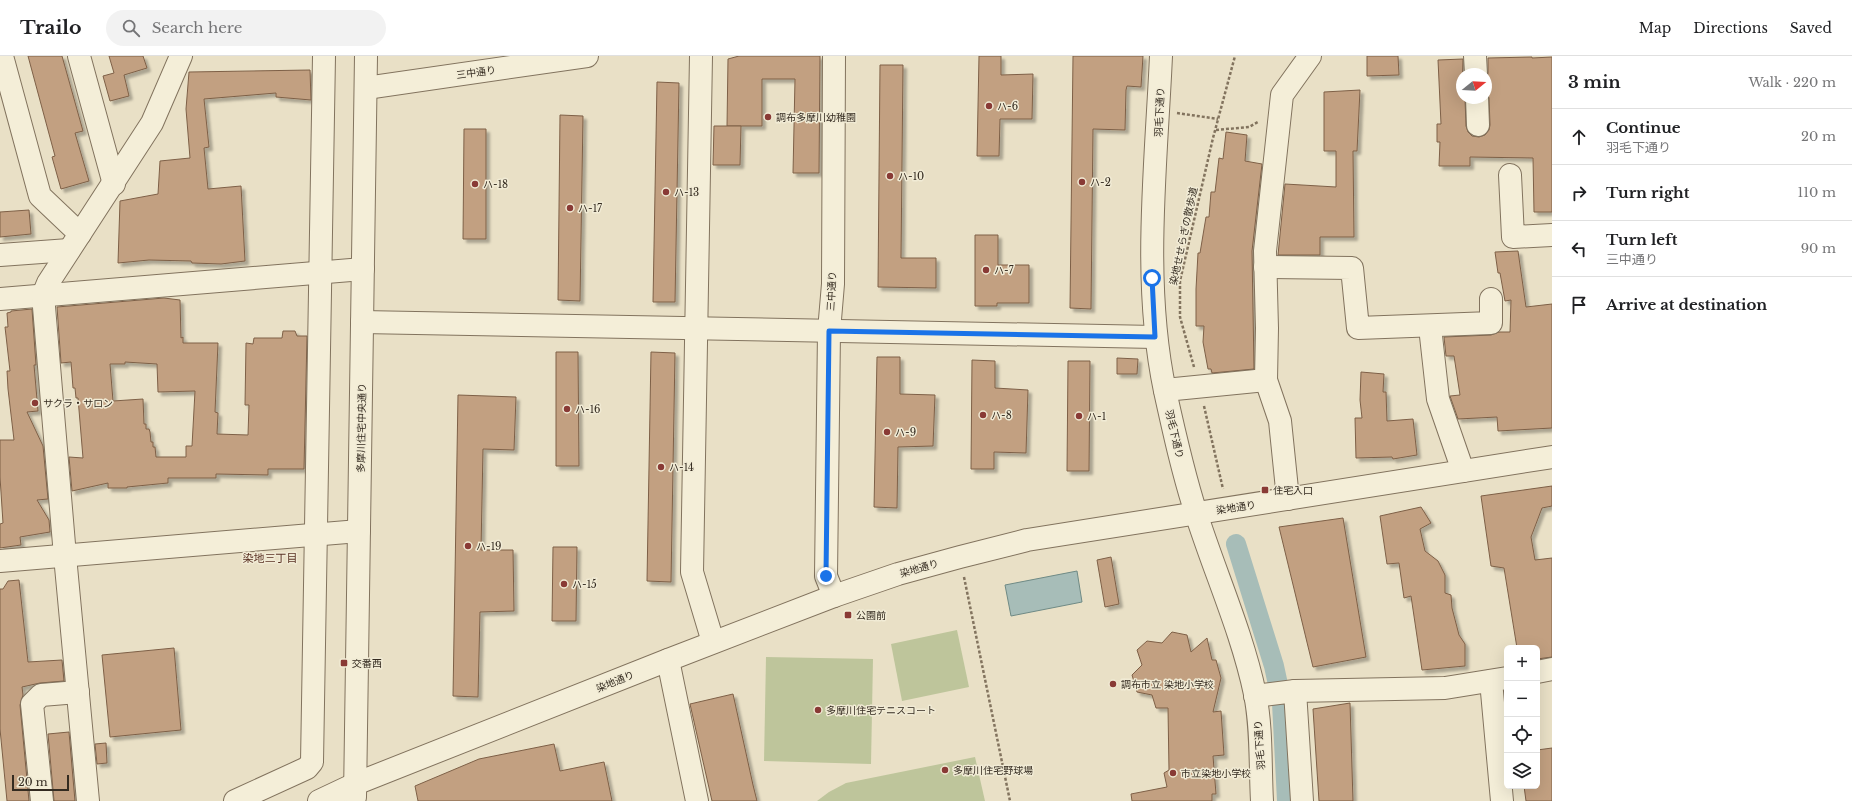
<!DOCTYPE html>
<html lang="en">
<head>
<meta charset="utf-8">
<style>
	body { margin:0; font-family:"Libre Baskerville","Noto Sans JP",serif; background:#f2f2f2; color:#202124 }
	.controls { position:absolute; right:12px; bottom:12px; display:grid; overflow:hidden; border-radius:6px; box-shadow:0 4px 16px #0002 }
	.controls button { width:36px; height:36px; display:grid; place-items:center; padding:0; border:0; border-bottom:1px solid #e0e0e0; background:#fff; color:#202124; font:20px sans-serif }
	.compass { position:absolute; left:1456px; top:12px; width:36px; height:36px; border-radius:50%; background:#fff; box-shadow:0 4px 16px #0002; rotate:72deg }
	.scale { position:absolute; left:12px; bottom:10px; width:57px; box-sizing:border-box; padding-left:4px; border:2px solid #342b20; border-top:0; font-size:11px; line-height:14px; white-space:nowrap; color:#342b20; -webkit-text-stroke:3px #f1ebd5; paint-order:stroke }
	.stop { position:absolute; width:12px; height:12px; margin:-9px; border:3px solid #1a73e8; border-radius:50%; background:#fff }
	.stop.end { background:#1a73e8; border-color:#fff; box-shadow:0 1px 4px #0008 }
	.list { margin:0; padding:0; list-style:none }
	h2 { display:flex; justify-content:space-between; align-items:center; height:52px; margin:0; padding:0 16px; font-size:17px }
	h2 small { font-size:13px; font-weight:400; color:#757577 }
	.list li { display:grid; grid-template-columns:26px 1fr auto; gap:12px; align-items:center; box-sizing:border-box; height:56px; padding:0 16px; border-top:1px solid #e0e0e0 }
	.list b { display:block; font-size:15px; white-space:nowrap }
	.list p { margin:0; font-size:13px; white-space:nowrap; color:#757577 }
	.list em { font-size:13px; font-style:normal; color:#757577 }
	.icon { flex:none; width:22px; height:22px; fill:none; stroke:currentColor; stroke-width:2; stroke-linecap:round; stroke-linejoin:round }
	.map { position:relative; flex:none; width:1552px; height:745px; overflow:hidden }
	header { display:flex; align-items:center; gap:24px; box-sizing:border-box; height:56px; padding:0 20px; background:#fff; border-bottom:1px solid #e0e0e0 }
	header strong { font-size:19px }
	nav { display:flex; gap:22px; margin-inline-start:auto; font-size:14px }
	.search { width:280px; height:36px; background:#f2f2f2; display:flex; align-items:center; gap:10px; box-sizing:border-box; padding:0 14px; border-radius:22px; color:#757577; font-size:15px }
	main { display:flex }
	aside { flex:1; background:#fff }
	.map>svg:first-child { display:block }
</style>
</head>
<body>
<header>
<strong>Trailo</strong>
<div class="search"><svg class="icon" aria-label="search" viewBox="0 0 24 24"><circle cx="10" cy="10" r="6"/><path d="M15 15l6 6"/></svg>Search here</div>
<nav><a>Map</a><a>Directions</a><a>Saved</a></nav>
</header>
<main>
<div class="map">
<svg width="1552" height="745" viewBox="0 0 1552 745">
	<defs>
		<filter id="shadow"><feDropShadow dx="3.5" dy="3.5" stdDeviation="1" flood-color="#0004"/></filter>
	</defs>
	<rect width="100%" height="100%" fill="#e9e0c6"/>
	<g fill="#bec59b">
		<polygon points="957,574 969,631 902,645 891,588"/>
		<polygon points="766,601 873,603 871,708 764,705"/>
		<polygon points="975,701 985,745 817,745 829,736 846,727"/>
	</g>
	<polygon fill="#a7bdb8" stroke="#6f8a85" points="1077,515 1082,546 1011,560 1005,529"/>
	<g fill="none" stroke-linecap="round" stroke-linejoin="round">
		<polyline stroke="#a7bdb8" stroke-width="20" points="1236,488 1274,610 1282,647 1287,745"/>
	</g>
	<g fill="#c2a081" stroke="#7e6047" fill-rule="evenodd" filter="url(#shadow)">
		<polygon points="28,0 62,0 83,75 75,77 89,125 61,133 52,101 55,100"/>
		<polygon points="109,0 143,0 147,12 124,19 129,40 110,45 103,20 114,17"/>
		<polygon points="739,0 820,0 819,117 793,117 795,23 762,23 762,70 727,70 728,3"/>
		<polygon points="979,0 1001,0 1001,19 1033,18 1032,63 1000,63 999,100 977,100"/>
		<polygon points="1073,0 1143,0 1141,31 1127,30 1126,34 1125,74 1093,73 1091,253 1070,252"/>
		<polygon points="1367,0 1398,0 1399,19 1367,20"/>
		<polygon points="1532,1 1532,2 1552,1 1552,156 1534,156 1533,102 1470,101 1470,110 1439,110 1440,86 1437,86 1437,68 1441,68 1438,4 1463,3 1462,42 1465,42 1466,70 1468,76 1472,80 1479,81 1485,79 1489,74 1490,69 1489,42 1486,34 1486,25 1488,17 1488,2"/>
		<polygon points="880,9 903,9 901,202 936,202 936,232 878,231"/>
		<polygon points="310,14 311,44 276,41 276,37 204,43 209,91 204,92 208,133 241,130 245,205 221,208 192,207 191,205 149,204 118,207 120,145 158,138 160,105 190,102 186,53 189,16"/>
		<polygon points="657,26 679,27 675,246 653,246"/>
		<polygon points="1360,34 1357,95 1353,95 1354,181 1320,181 1320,199 1278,199 1285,128 1336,131 1336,95 1324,95 1324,36"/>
		<polygon points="560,59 583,60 580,245 558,244"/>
		<polygon points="714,70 741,70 740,109 713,109"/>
		<polygon points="464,73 486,73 486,183 463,183"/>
		<polygon points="1226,76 1247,79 1245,105 1262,108 1252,195 1254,313 1212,317 1211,313 1208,313 1203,286 1204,270 1196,270 1196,233 1198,197 1200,197 1206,161 1209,161 1211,136 1215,136 1219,102 1223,103"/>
		<polygon points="29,154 31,178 0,181 0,156"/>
		<polygon points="975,179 998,179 998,209 1029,209 1029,247 997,247 997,250 975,250"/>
		<polygon points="1518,195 1526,251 1552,248 1552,372 1498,375 1497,361 1458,363 1450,340 1460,339 1454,300 1446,300 1444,281 1491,279 1499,276 1510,276 1511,244 1505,245 1500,217 1498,217 1495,196"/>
		<path d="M 164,242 L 180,244 L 181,282 L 183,281 L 183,287 L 218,287 L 215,356 L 218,357 L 217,378 L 248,379 L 249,349 L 245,349 L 246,287 L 253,288 L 254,282 L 282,282 L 283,275 L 295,275 L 297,280 L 307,280 L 304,413 L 268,413 L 268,419 L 216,418 L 216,422 L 168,422 L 168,427 L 127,431 L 127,432 L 108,432 L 108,427 L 72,435 L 69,401 L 83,402 L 78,342 L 76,342 L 75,332 L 73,332 L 71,306 L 61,307 L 57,251 ZM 125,306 L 157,308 L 158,336 L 195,335 L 192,390 L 186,390 L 186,401 L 156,401 L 155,391 L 153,391 L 153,386 L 151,386 L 150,376 L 149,373 L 146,373 L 146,368 L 144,368 L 143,343 L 113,345 L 110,308 L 125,308 Z"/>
		<polygon points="32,253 36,309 34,309 38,355 27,356 43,390 48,443 37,444 49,464 50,476 20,481 21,489 0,492 0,468 3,467 0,421 0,384 14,384 8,333 7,315 10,315 5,271 8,271 7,257 11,256 11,255"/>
		<polygon points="556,296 578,296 579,410 556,410"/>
		<polygon points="651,296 675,297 671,526 647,525"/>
		<polygon points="877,301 900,301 900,338 935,339 933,390 898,391 897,452 874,451"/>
		<polygon points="1117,302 1138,303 1137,318 1117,318"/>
		<polygon points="972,304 995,305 995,332 1028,334 1026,397 994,396 994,413 971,413"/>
		<polygon points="1068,305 1090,305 1089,415 1067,415"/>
		<polygon points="1361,316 1384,318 1383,336 1386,336 1387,365 1413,363 1417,399 1393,403 1392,401 1356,402 1355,362 1362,362 1360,344"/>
		<polygon points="458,339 516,341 514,394 483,393 481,494 513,494 514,555 480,556 478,641 453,640"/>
		<polygon points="1552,430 1552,450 1542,452 1531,481 1535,504 1552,502 1552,601 1537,603 1537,592 1517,592 1504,512 1491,510 1481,440"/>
		<polygon points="1421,451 1431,467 1420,473 1425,495 1438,505 1445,519 1445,537 1451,539 1452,552 1459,579 1465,588 1465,610 1422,614 1411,540 1404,542 1399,507 1387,508 1380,460"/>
		<polygon points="1343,462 1366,601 1313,611 1279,471"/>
		<polygon points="553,491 577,491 576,565 552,565"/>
		<polygon points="1111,501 1119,548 1105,551 1097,504"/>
		<polygon points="19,524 28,606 62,604 64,625 40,627 22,631 23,639 20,649 29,745 7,745 0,673 0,533 3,533 8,525"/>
		<polygon points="1172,576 1187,579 1191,596 1207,582 1212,604 1216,604 1221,622 1213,656 1221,655 1224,699 1213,700 1216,738 1212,738 1212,745 1132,745 1131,738 1167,731 1164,717 1169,714 1168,652 1156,652 1152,639 1137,636 1132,619 1142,609 1137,594 1147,585 1162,587"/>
		<polygon points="174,592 181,674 110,681 102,599"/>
		<polygon points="733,638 753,729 757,745 712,745 690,648"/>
		<polygon points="1350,647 1353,745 1319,745 1313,653"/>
		<polygon points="69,676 75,745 54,745 48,678"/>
		<polygon points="106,687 107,707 97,708 95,688"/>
		<polygon points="554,688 560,715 604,706 612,745 418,745 415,730 479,703"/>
		<polygon points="1552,692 1552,745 1526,745 1524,730 1537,730 1537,694"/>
	</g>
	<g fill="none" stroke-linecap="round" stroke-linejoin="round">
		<defs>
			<g id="minor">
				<polyline points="2,0 40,140 80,178"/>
				<polyline points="79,0 114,128"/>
				<polyline points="701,0 692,516 713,586"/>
				<polyline points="834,0 833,228 829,275 826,520 834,540"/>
				<path d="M 1161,0 C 1156,111 1142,226 1165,335 C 1174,376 1183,417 1196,457 C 1215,517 1242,576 1255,638 C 1262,673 1260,710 1262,745"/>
				<polyline points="1475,0 1476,18"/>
				<polyline points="366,32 587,0"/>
				<polyline points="1477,42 1478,69"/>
				<polyline points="1510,119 1513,181 1552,179"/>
				<polyline points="0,199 69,194"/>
				<polyline points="1265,211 1352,212 1358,272 1491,267 1491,243"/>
				<polyline points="0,243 363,213"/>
				<polyline points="362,266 1155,281"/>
				<polyline points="1430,271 1438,343 1463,415"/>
				<polyline points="1165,334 1266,324"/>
				<polyline points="1288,443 1280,365 1266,324 1267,272 1265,195 1282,39 1310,0"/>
				<polyline points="0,505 359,475"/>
				<polyline points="668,604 697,745"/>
				<polyline points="1537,616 1552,613"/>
				<polyline points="1491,625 1502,745"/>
				<polyline points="1295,635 1445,632 1507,622"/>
				<polyline points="1255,640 1295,635 1302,745"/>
				<polyline points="355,741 366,0"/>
				<polyline points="42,745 32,648 41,639 78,636"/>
				<polyline points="88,745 65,500 43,239 48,227 152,67 181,0"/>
				<polyline points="235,745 307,712 312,706 324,0"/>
				<polyline points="319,745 355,728 668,604 834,540 898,518 960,501 1027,484 1552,401"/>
			</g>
		</defs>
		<use href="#minor" stroke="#82735e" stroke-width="24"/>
		<g stroke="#82735e" stroke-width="2.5" stroke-dasharray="3 2" stroke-linecap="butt">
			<polyline points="1177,57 1218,63"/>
			<polyline points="1216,74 1249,71 1258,66"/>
			<polyline points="1194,311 1180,261 1180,225 1213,82 1235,0"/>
			<polyline points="1204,350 1223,433"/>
			<polyline points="964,521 1010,745"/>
		</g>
		<use href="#minor" stroke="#f4eed8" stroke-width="22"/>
	</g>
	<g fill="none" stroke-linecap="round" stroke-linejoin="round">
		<polyline stroke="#1a73e8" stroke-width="5" points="826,520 829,275 1155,281 1152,222"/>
	</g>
	<g fill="#893a35" stroke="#f1ebd5" stroke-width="1.5">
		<circle cx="989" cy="50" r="4"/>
		<circle cx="768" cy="61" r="4"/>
		<circle cx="890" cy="120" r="4"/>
		<circle cx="1082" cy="126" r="4"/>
		<circle cx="475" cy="128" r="4"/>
		<circle cx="666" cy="136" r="4"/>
		<circle cx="570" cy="152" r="4"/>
		<circle cx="986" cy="214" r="4"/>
		<circle cx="35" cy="347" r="4"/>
		<circle cx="567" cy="353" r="4"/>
		<circle cx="983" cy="359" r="4"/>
		<circle cx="1079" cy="360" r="4"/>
		<circle cx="887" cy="376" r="4"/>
		<circle cx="661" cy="411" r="4"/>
		<rect x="1261" y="430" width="8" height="8" rx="2"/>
		<circle cx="468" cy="490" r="4"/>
		<circle cx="564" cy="528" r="4"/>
		<rect x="844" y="555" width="8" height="8" rx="2"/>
		<rect x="340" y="603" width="8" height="8" rx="2"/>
		<circle cx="1113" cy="628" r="4"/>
		<circle cx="818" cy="654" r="4"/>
		<circle cx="945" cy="714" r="4"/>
		<circle cx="1173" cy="717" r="4"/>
	</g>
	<g text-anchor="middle" stroke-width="3" stroke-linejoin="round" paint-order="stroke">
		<g font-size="10" fill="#342b20" stroke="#f1ebd5">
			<text transform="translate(476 16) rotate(-8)" y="4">三中通り</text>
			<text transform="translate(1159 56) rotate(-87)" y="4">羽毛下通り</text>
			<text transform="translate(1183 180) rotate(-78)" y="4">染地せせらぎの散歩道</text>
			<text transform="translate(831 235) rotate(-87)" y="4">三中通り</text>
			<text transform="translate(361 372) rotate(-89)" y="4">多摩川住宅中央通り</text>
			<text transform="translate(1175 378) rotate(77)" y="4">羽毛下通り</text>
			<text transform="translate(1236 451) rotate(-9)" y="4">染地通り</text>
			<text transform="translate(919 512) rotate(-16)" y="4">染地通り</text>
			<text transform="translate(615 625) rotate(-22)" y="4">染地通り</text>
			<text transform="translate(1259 689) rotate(-94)" y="4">羽毛下通り</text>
		</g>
		<g font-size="10" fill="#342b20" stroke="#f1ebd5" text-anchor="start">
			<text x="997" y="54">ハ-6</text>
			<text x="776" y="65">調布多摩川幼稚園</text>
			<text x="898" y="124">ハ-10</text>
			<text x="1090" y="130">ハ-2</text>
			<text x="483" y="132">ハ-18</text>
			<text x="674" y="140">ハ-13</text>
			<text x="578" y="156">ハ-17</text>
			<text x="994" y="218">ハ-7</text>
			<text x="43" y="351">サクラ・サロン</text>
			<text x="575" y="357">ハ-16</text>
			<text x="991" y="363">ハ-8</text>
			<text x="1087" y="364">ハ-1</text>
			<text x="895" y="380">ハ-9</text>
			<text x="669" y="415">ハ-14</text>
			<text x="1273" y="438">住宅入口</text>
			<text x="476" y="494">ハ-19</text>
			<text x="572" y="532">ハ-15</text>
			<text x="856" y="563">公園前</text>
			<text x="352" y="611">交番西</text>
			<text x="1121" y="632">調布市立 染地小学校</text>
			<text x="826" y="658">多摩川住宅テニスコート</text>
			<text x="953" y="718">多摩川住宅野球場</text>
			<text x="1181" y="721">市立染地小学校</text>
		</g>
		<g font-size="11" fill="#5b3325" stroke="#f1ebd5">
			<text x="270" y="506">染地三丁目</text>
		</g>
	</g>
</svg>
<div class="controls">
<button>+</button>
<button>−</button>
<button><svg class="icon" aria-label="locate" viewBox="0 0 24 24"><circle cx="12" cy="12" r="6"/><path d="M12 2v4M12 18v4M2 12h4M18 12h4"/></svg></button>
<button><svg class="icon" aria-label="layers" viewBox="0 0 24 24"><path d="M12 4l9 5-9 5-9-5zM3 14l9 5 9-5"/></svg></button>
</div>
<svg class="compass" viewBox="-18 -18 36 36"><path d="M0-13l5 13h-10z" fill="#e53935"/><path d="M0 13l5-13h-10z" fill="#757577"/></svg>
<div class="scale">20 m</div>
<div class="stop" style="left:1152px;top:222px"></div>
<div class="stop end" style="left:826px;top:520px"></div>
</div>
<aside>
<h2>3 min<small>Walk · 220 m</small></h2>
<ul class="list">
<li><svg class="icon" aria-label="ahead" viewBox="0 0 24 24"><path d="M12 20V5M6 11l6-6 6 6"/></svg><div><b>Continue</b><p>羽毛下通り</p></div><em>20 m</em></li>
<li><svg class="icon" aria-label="right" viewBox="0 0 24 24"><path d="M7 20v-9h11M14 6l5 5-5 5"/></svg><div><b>Turn right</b></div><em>110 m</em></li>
<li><svg class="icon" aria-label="left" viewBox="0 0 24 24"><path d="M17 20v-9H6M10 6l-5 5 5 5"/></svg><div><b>Turn left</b><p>三中通り</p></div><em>90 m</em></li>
<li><svg class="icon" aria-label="arrive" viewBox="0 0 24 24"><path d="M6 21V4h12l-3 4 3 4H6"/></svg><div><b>Arrive at destination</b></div></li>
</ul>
</aside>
</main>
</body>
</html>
